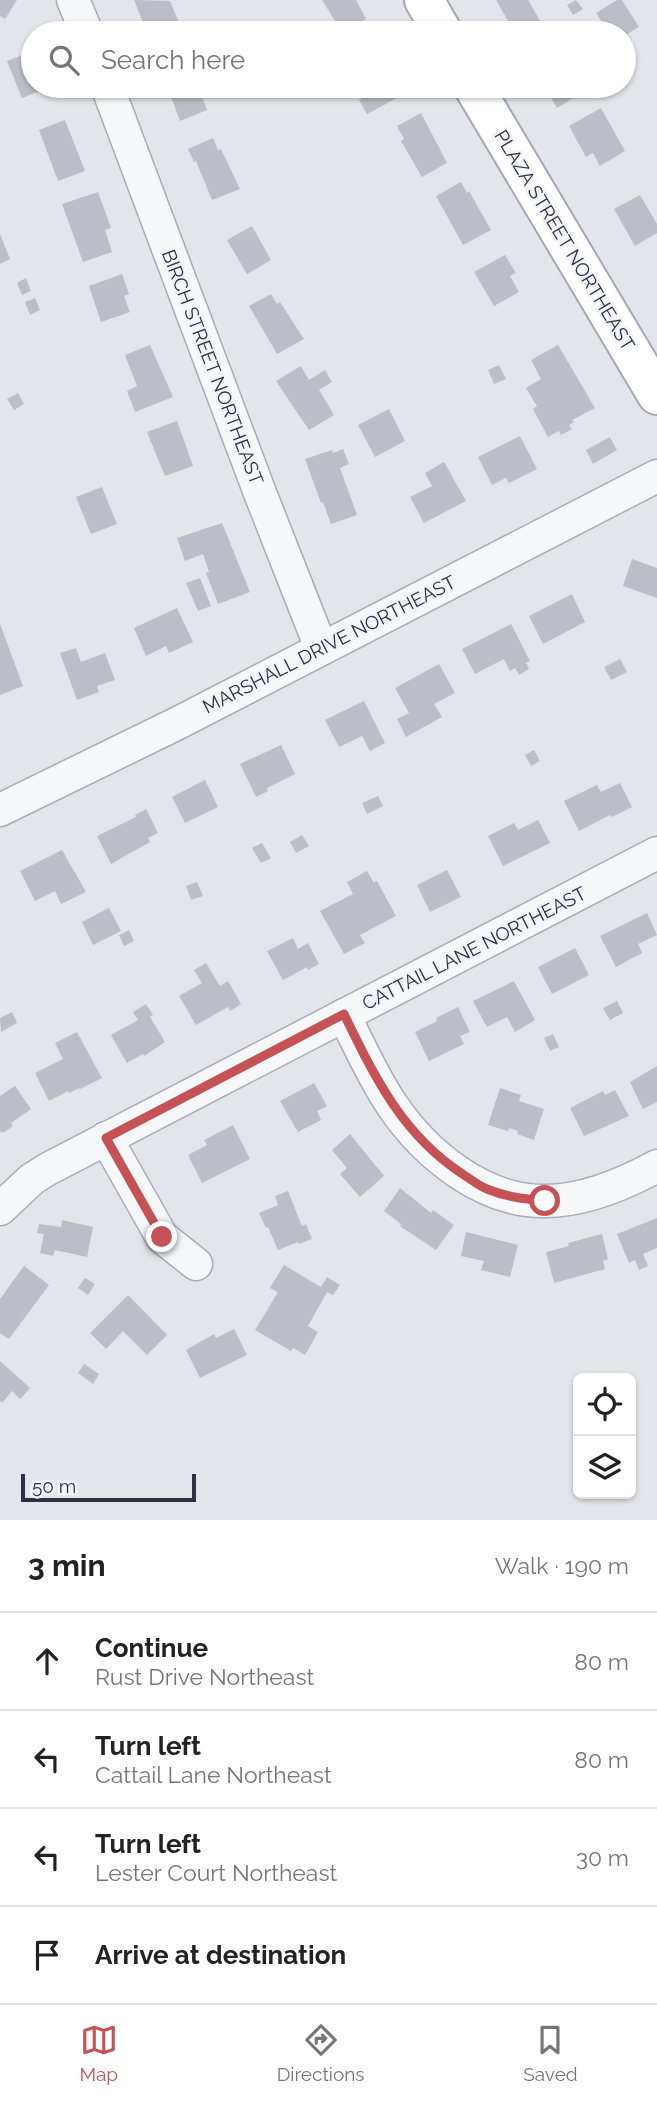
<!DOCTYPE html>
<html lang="en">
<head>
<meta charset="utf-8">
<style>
	body { margin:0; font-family:Raleway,sans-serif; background:#f6f6f6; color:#222 }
	.controls { position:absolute; right:21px; bottom:21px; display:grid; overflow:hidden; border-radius:10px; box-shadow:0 2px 5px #0004 }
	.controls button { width:63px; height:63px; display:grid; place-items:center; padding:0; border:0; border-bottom:2px solid #e0e0e0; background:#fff; color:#222; font:35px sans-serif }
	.scale { position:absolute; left:21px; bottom:18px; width:175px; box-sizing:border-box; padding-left:7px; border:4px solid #2c3142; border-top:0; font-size:19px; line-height:24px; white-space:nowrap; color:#2c3142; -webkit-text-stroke:5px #f3f4f8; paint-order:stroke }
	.stop { position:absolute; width:21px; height:21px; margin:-16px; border:5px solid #c55355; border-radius:50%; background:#fff }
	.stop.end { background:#c55355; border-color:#fff; box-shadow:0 2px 7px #0008 }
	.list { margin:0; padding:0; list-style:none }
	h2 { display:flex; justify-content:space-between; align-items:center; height:91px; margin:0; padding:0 28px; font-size:30px }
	h2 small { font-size:23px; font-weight:400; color:#767676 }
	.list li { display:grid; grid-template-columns:46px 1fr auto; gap:21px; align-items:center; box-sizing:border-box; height:98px; padding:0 28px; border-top:2px solid #e0e0e0 }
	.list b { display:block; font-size:26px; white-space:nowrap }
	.list p { margin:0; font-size:23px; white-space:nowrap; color:#767676 }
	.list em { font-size:23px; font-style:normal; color:#767676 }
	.icon { flex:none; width:38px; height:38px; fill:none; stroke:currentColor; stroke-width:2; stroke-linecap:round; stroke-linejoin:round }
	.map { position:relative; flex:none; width:657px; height:1520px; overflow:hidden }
	.search { position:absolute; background:#fff; box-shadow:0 2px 5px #0004; left:21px; right:21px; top:21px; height:77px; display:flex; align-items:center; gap:18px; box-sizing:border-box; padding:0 24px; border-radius:38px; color:#767676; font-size:26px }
	.sheet { height:483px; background:#fff }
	nav { display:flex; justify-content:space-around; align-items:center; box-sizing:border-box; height:98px; border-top:2px solid #e0e0e0; background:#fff; font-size:19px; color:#767676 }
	nav a { display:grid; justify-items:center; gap:4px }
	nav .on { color:#c55355 }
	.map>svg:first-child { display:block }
</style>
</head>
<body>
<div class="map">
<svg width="657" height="1520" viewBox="0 0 657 1520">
	<rect width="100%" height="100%" fill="#e4e5ea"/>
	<g fill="#bbbec7">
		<polygon points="0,0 17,0 5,19 0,16"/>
		<polygon points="134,0 170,1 180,25 160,33 147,33"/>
		<polygon points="322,0 356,0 366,19 341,33 335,33 329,24 335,21"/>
		<polygon points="496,0 528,0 542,24 527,33 515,33"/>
		<polygon points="576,0 583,9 573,15 567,5"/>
		<polygon points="617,0 622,0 639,27 624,36 624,33 609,33 596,13"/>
		<polygon points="33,51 33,86 47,86 48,88 22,98 7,61"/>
		<polygon points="167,86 198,86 207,110 180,121"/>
		<polygon points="373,86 407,86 410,91 367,114 359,100 376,90"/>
		<polygon points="544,86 578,86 582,93 557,108"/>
		<polygon points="601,108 625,151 600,166 593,153 586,157 569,126"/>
		<polygon points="421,113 447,163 422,177 401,141 404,139 397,126"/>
		<polygon points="65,120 85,171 58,181 39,130"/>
		<polygon points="213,138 218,150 221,149 240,189 212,200 196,161 194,162 188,149"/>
		<polygon points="461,182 467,193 469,191 491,230 463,245 436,196"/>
		<polygon points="98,192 111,228 105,230 112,252 83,262 62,204"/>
		<polygon points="640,195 657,224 657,233 635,246 614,209"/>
		<polygon points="252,226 271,260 247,274 227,240"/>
		<polygon points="0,234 10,259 0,264"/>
		<polygon points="505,255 516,273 510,276 519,292 494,306 474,272"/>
		<polygon points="122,274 129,294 124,296 130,312 101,322 89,286"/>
		<polygon points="26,278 31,291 22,295 17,283"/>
		<polygon points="271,294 277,304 280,302 304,339 277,354 249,306"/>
		<polygon points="35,298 40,310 30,315 25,302"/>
		<polygon points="150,345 173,397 135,412 127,391 137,386 125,355"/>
		<polygon points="558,345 595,408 572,420 574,422 569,425 572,429 561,435 559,431 548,437 533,409 537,406 526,388 541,379 531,360"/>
		<polygon points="499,365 506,379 494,384 488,370"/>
		<polygon points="301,366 309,380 325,370 332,382 319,390 334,415 309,430 276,381"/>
		<polygon points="18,393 24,404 14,410 7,399"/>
		<polygon points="389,409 405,441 375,457 358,425"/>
		<polygon points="177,421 193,466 165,476 147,432"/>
		<polygon points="520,436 537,469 509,483 506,478 492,485 478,457"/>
		<polygon points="610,437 617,450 593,464 586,450"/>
		<polygon points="343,449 349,464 340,468 357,515 331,524 323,502 321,503 305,459 332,450 333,453"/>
		<polygon points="444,462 466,501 424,523 410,497 432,486 425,473"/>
		<polygon points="102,487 117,524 91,534 76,497"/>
		<polygon points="222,523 250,592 218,604 206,573 209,572 203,554 185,561 177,538"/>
		<polygon points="632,559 657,568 657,598 623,586"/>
		<polygon points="200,578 211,606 198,611 186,583"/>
		<polygon points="572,594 585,622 543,644 529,616"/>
		<polygon points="177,608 193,642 169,653 166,646 146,656 134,628"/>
		<polygon points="0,624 23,686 0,695"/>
		<polygon points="511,624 530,661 526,663 529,669 519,675 515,668 510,671 504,659 475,674 462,649"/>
		<polygon points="76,648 81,662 105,653 115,680 97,686 99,692 77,700 60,653"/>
		<polygon points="620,659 627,672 611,680 604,667"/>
		<polygon points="439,664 455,693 434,704 442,717 406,737 397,719 409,713 395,688"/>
		<polygon points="364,701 385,743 370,751 362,736 339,747 325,720"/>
		<polygon points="281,745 295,774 267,788 268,791 256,797 240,764"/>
		<polygon points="534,750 540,761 531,766 525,755"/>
		<polygon points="205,780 218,807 185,823 172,797"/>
		<polygon points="620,783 632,807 612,817 610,815 579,831 564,801 597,785 601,792"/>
		<polygon points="378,796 383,806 367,814 362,803"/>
		<polygon points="146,809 158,833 148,838 150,842 111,864 97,836 136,817 135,815"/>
		<polygon points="538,820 550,843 503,866 488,836 514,823 518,830"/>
		<polygon points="302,835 309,846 296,853 290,842"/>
		<polygon points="262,843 271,858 261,863 252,848"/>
		<polygon points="62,850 86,892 61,904 55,891 35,901 20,871"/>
		<polygon points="447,870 461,897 430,912 417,885"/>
		<polygon points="367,871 374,883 377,881 396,916 360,935 365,943 344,954 320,911 353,894 347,882"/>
		<polygon points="197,882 203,896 191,900 186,886"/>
		<polygon points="109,908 121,931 93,945 82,922"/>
		<polygon points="647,913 657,935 638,944 642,953 616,967 600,936"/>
		<polygon points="129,930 134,941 124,946 119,935"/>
		<polygon points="293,938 298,949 308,943 319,964 308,970 307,967 283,980 267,951"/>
		<polygon points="575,948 589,975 552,994 538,967"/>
		<polygon points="206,963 220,986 228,981 241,1004 230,1011 228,1007 196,1025 179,996 202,983 194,970"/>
		<polygon points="514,981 535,1020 515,1032 507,1017 487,1027 473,1001"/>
		<polygon points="617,1001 623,1013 610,1020 603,1008"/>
		<polygon points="146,1004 153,1015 150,1017 165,1042 144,1056 143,1054 127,1063 111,1035 138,1020 133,1012"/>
		<polygon points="458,1007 470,1032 460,1036 464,1044 429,1061 415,1032 437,1021 436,1018"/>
		<polygon points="12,1012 17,1023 1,1032 0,1018"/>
		<polygon points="77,1032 102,1078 80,1089 79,1088 69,1093 68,1091 49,1101 35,1073 63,1059 55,1043"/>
		<polygon points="553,1034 559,1047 550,1051 544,1038"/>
		<polygon points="657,1066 657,1102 643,1109 630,1082"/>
		<polygon points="314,1083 327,1106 317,1111 321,1120 298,1132 280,1101"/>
		<polygon points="15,1086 31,1109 11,1123 13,1126 3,1133 2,1131 0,1133 0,1096"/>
		<polygon points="500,1088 521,1095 519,1101 544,1109 534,1140 517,1134 518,1131 509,1128 508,1131 488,1125"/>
		<polygon points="615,1090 629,1116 584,1136 570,1108 603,1091 605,1095"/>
		<polygon points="233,1125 250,1159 202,1183 188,1155 207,1145 204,1140"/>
		<polygon points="350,1134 384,1176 360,1197 340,1174 347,1168 332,1150"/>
		<polygon points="400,1188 431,1213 433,1210 454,1225 436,1250 400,1226 401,1224 384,1211"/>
		<polygon points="288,1191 302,1226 306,1224 312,1239 299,1244 298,1242 278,1250 268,1227 266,1228 259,1213 278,1205 275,1196"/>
		<polygon points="657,1218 657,1248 643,1254 648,1266 639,1270 635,1260 629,1263 617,1234"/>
		<polygon points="62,1220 93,1227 87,1257 55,1250 53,1256 40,1253 44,1234 37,1233 39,1224 61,1227"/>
		<polygon points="466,1232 518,1245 510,1277 481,1270 484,1261 461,1256"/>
		<polygon points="602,1234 608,1259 603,1261 605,1269 554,1283 546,1252 569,1246 568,1243"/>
		<polygon points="284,1265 321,1287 327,1277 340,1285 333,1295 327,1292 308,1326 318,1332 305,1355 293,1348 291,1351 255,1330 278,1292 270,1288"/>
		<polygon points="24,1266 49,1285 9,1339 0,1333 0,1299"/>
		<polygon points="85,1278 95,1284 88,1295 78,1288"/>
		<polygon points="128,1295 167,1335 147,1355 123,1331 106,1349 90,1333"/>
		<polygon points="234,1329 247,1355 200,1378 186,1350 214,1334 216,1338"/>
		<polygon points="0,1361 30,1388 20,1399 12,1391 2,1403 0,1401"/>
		<polygon points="84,1364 99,1374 93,1384 78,1373"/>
	</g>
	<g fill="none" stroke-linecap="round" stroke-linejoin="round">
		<defs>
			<g id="minor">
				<polyline points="73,0 87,33"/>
				<polyline points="107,86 260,493 321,648"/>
				<polyline points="0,810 178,723 657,476"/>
				<path d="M 344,1015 C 359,1045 373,1077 392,1105 C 425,1154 483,1202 545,1201 C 584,1201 624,1184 657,1166"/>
				<polyline points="106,1138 162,1237 196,1264"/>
				<polyline points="0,1209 32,1179 48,1169 657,853"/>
			</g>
			<g id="major">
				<polyline points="424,0 443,33"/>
				<polyline points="473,86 657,395"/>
			</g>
		</defs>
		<use href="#minor" stroke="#a9abb4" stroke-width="35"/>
		<use href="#major" stroke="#a4a8b5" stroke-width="42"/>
		<use href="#minor" stroke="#f6f7f9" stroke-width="32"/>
		<use href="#major" stroke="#fff" stroke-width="38"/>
	</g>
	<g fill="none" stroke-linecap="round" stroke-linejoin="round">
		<path stroke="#c55355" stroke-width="9" d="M 162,1237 L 106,1138 L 344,1014 C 375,1078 403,1136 464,1175 C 472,1180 479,1186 487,1189 C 506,1197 525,1199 545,1201"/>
	</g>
	<g text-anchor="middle" stroke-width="5" stroke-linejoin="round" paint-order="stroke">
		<g font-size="19" fill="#2c3142" stroke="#f3f4f8">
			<text transform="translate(565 240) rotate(59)" y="7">PLAZA STREET NORTHEAST</text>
			<text transform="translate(213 367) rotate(69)" y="7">BIRCH STREET NORTHEAST</text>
			<text transform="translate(329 644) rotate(-27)" y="7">MARSHALL DRIVE NORTHEAST</text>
			<text transform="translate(474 948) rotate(-27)" y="7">CATTAIL LANE NORTHEAST</text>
		</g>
	</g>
</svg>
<div class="controls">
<button><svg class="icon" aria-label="locate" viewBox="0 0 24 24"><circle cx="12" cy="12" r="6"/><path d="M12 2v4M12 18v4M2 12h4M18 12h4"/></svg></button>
<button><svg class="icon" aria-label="layers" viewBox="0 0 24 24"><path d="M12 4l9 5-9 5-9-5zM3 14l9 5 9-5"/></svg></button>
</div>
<div class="scale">50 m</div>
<div class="stop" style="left:545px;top:1201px"></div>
<div class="stop end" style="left:162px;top:1237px"></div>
<div class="search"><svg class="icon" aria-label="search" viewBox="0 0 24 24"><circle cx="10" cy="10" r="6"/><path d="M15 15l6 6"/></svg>Search here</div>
</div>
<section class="sheet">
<h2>3 min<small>Walk · 190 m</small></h2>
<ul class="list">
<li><svg class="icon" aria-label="ahead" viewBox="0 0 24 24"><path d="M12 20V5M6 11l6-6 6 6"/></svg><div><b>Continue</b><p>Rust Drive Northeast</p></div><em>80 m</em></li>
<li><svg class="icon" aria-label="left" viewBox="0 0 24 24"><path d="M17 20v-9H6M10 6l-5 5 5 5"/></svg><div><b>Turn left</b><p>Cattail Lane Northeast</p></div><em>80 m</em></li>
<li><svg class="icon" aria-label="left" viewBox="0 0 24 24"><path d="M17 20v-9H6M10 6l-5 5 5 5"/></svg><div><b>Turn left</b><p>Lester Court Northeast</p></div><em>30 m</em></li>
<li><svg class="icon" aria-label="arrive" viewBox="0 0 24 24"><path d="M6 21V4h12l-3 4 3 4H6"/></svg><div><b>Arrive at destination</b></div></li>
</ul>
</section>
<nav>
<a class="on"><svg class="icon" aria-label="map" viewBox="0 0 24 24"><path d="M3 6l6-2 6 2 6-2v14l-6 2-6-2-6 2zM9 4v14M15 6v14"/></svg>Map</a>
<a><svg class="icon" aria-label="directions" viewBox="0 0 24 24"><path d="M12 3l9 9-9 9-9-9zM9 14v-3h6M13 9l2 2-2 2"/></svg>Directions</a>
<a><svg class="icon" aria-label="saved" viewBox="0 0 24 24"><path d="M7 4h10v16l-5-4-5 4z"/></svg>Saved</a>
</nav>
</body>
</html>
